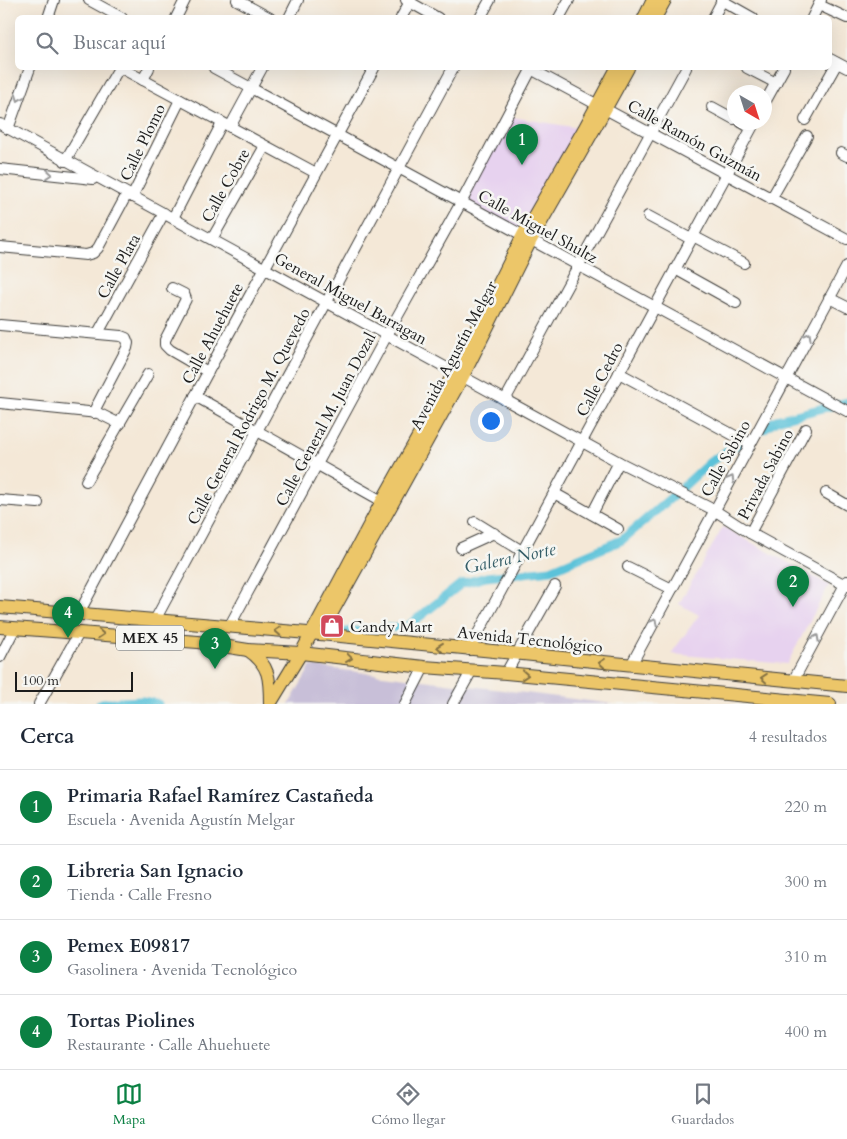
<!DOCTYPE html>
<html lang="es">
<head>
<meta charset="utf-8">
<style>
	body { margin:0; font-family:Cardo,serif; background:#f6f6f7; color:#1f2937 }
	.compass { position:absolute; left:727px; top:85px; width:45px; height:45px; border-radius:50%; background:#fff; box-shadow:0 5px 20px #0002; rotate:141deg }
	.scale { position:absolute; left:15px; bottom:12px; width:118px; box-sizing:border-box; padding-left:5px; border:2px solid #1c1c1c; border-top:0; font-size:14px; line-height:18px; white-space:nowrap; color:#1c1c1c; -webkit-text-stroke:4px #f6f6f2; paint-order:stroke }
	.you { position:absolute; left:490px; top:420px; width:18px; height:18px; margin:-12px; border:4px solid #fff; border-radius:50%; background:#1a73e8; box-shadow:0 0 0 8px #1a73e833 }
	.badge { display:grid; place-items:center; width:32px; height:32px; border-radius:50%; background:#0b8043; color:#fff; font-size:16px; font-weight:700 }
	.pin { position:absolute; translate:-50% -41px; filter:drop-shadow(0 1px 2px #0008) }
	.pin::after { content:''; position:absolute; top:26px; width:18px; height:15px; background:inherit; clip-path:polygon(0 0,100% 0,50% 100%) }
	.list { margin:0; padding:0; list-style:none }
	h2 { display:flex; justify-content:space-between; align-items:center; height:65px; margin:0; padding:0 20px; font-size:21px }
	h2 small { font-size:16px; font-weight:400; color:#747a83 }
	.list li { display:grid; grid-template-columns:32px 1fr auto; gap:15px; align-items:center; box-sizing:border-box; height:75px; padding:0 20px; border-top:1px solid #e0e1e3 }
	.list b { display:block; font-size:19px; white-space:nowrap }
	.list p { margin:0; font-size:16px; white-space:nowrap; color:#747a83 }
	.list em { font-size:16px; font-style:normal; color:#747a83 }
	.icon { flex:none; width:28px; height:28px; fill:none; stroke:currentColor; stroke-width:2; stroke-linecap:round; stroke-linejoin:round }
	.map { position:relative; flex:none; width:847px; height:704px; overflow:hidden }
	.search { position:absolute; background:#fff; box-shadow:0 5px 20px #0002; left:15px; right:15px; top:15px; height:55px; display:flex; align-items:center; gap:12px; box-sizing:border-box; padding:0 18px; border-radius:8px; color:#747a83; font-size:19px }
	.sheet { height:365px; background:#fff }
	nav { display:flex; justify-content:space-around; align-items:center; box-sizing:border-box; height:70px; border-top:1px solid #e0e1e3; background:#fff; font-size:14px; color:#747a83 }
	nav a { display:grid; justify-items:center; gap:2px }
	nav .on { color:#0b8043 }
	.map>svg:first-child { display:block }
</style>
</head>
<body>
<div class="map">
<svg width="847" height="704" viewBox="0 0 847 704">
	<rect width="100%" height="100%" fill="#f6f6f2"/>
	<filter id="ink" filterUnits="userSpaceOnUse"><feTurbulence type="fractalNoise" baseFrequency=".02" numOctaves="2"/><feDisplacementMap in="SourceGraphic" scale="10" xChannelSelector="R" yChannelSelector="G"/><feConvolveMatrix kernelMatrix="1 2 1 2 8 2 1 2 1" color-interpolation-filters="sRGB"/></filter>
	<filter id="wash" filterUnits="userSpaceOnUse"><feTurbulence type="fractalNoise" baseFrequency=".0096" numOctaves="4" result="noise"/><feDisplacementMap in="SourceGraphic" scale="20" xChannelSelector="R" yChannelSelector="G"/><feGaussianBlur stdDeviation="1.12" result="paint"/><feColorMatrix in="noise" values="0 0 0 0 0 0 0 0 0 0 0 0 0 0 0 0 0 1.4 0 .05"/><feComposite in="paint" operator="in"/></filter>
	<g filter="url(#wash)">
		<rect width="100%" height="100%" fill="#f4e8d7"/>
		<g fill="#e7d2ef">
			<polygon points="506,116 584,129 523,235 462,201"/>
			<polygon points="723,527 829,585 787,664 671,654 699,615 679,604"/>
		</g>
		<polygon fill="#c8bfd8" points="311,666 613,704 289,704"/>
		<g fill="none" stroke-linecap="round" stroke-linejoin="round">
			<g stroke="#5bc2d9" stroke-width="9">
				<polyline points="763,429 776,420 847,402"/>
				<polyline points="683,487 710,462 738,444"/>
				<polyline points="346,632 408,626 461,584 486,577 551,570 622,540 673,496"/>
				<polyline points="100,704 102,703 142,701 158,704"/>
			</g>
		</g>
	</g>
	<g filter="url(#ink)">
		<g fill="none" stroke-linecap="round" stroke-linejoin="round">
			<defs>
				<g id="minor">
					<polyline points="89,0 122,18"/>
					<polyline points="237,0 270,18"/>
					<polyline points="406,0 438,18"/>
					<polyline points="721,0 753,18"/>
					<polyline points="819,5 847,18"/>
					<polyline points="48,18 54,0"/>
					<polyline points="176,18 185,0"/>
					<polyline points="289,18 298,0"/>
					<polyline points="401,18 411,0"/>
					<polyline points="480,18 490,0"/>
					<polyline points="559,18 569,0"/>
					<polyline points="713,18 722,1"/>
					<polyline points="812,18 821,0"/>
					<polyline points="830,59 847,68"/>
					<polyline points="121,68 316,173"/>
					<polyline points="214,68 847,411"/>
					<polyline points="529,68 847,239"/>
					<polyline points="747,68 776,83"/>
					<polyline points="143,80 149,68"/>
					<polyline points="764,104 784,68"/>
					<polyline points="712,107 734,119"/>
					<polyline points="805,120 837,63"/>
					<polyline points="741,122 751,128"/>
					<polyline points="0,124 619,462 714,510 750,533 847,586"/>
					<polyline points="230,127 262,68"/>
					<polyline points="8,129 30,68"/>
					<polyline points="841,153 847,156"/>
					<polyline points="65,161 119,68"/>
					<polyline points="0,169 93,179"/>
					<polyline points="132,197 180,100"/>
					<polyline points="771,199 807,136"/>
					<polyline points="648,216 691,239"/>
					<polyline points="173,218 222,123"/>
					<polyline points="693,236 744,263"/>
					<polyline points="212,239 265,146"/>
					<polyline points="0,247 86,255 93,253 98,248 127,194"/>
					<polyline points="675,269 736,303"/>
					<polyline points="172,288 184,294 186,299 165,340 165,345 170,350 208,372"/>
					<polyline points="829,298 847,307"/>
					<polyline points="0,325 121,336 126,338 128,343 127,348 93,413"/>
					<polyline points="98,333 164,213"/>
					<polyline points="619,373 750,444"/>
					<polyline points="195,396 382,501"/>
					<polyline points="505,400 686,68"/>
					<polyline points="0,403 98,413 120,424"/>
					<polyline points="86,481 148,374"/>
					<polyline points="554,493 618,529"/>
					<polyline points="826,493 847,505"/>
					<polyline points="0,500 38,503"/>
					<polyline points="592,514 619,462"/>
					<polyline points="475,522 522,551"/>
					<polyline points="750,533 806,429"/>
					<polyline points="461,548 494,533"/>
					<polyline points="628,567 672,589"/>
					<polyline points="78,615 208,372 374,68"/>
					<polyline points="155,620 453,68"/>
					<polyline points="229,627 387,335 462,201 532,68"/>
					<polyline points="469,650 755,122"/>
					<polyline points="0,657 15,628"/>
					<polyline points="631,665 847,266"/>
					<polyline points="506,673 555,586"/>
					<polyline points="793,681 847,581"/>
					<polyline points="39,704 79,633"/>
					<polyline points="405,704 424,667"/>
					<polyline points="453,704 472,670"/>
				</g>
				<g id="major">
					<polyline points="644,18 653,0"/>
					<polyline points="655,18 665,0"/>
					<polyline points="0,607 320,634 847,686"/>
					<polyline points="329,618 463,376 531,240 592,133 628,68"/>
					<polyline points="0,627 198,642 248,650 301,653 424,667 506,673 830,704"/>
					<path d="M 248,650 C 270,665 270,679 270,704"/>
					<polyline points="270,704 301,653 382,501 455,371 523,235 584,129 617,68"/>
				</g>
			</defs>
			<use href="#minor" stroke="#3c3b38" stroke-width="12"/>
			<use href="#major" stroke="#3c3b38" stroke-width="14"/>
			<use href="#minor" stroke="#fff" stroke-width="10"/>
			<use href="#major" stroke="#ecc669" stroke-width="12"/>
		</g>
		<defs><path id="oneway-chevron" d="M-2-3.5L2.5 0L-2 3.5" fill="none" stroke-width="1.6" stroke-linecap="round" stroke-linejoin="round" transform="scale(1.25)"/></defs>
		<g stroke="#999">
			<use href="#oneway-chevron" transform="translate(19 98) rotate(110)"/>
			<use href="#oneway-chevron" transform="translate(49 174) rotate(5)"/>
			<use href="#oneway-chevron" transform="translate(808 336) rotate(-61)"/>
			<use href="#oneway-chevron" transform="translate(731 479) rotate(-61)"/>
			<use href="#oneway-chevron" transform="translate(654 622) rotate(-62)"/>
			<use href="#oneway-chevron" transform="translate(816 638) rotate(-62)"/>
		</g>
		<g stroke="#847142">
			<use href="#oneway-chevron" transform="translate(278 631) rotate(-176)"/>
			<use href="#oneway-chevron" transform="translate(101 634) rotate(4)"/>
			<use href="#oneway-chevron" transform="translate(440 647) rotate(-174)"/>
			<use href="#oneway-chevron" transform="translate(349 658) rotate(7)"/>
			<use href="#oneway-chevron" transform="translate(602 663) rotate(-175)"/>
			<use href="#oneway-chevron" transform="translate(525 675) rotate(5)"/>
			<use href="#oneway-chevron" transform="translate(764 678) rotate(-175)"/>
		</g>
	</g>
	<defs>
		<symbol id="shop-square" viewBox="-11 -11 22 22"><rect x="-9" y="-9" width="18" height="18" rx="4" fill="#d1495b" stroke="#f6f6f2"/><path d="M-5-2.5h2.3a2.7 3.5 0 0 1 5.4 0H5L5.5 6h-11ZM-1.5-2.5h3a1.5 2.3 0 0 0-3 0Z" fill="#fff"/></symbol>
	</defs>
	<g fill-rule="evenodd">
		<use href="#shop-square" x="318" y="612" width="28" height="28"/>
	</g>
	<g text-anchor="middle" stroke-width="5" stroke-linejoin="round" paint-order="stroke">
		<rect fill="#f6f6f2" stroke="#5d5d5c" stroke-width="1" x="116" y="625.5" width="68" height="25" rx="4"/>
		<g font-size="15" font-weight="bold" fill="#1c1c1c">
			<text x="150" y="643">MEX 45</text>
		</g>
		<g font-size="16" fill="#1c1c1c" stroke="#f6f6f2">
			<text transform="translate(695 140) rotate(29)" y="6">Calle Ramón Guzmán</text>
			<text transform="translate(142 142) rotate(-64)" y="6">Calle Plomo</text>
			<text transform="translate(225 185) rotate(-61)" y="6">Calle Cobre</text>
			<text transform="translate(538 226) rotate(29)" y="6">Calle Miguel Shultz</text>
			<text transform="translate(118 266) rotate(-61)" y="6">Calle Plata</text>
			<text transform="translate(351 298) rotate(29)" y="6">General Miguel Barragan</text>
			<text transform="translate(212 333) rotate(-62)" y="6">Calle Ahuehuete</text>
			<text transform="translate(453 355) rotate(-62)" y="6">Avenida Agustín Melgar</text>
			<text transform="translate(599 379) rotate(-62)" y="6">Calle Cedro</text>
			<text transform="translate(248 416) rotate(-62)" y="6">Calle General Rodrigo M. Quevedo</text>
			<text transform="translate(325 419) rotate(-62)" y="6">Calle General M. Juan Dozal</text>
			<text transform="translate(725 458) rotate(-61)" y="6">Calle Sabino</text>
			<text transform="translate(765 474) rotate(-62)" y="6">Privada Sabino</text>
			<text transform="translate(530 639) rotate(6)" y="6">Avenida Tecnológico</text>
		</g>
		<g font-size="16" fill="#1c1c1c" stroke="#f6f6f2" text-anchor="start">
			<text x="350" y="632">Candy Mart</text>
		</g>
		<g font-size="18" font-style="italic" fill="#355e68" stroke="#f6f6f2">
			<text transform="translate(510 558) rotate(-12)" y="6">Galera Norte</text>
		</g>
	</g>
</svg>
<svg class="compass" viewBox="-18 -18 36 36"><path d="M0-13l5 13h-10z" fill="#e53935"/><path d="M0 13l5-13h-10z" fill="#747a83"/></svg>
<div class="scale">100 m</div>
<div class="you"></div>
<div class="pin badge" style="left:522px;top:165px">1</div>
<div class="pin badge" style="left:793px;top:607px">2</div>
<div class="pin badge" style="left:215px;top:669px">3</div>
<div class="pin badge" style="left:68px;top:638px">4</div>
<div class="search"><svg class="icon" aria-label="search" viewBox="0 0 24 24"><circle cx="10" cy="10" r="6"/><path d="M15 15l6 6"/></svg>Buscar aquí</div>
</div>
<section class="sheet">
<h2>Cerca<small>4 resultados</small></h2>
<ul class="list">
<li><span class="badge">1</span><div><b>Primaria Rafael Ramírez Castañeda</b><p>Escuela · Avenida Agustín Melgar</p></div><em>220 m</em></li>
<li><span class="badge">2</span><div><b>Libreria San Ignacio</b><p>Tienda · Calle Fresno</p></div><em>300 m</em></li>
<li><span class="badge">3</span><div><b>Pemex E09817</b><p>Gasolinera · Avenida Tecnológico</p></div><em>310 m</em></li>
<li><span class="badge">4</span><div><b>Tortas Piolines</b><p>Restaurante · Calle Ahuehuete</p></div><em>400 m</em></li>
</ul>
</section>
<nav>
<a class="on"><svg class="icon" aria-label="map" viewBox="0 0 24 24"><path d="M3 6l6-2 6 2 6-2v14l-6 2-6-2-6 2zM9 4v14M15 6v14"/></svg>Mapa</a>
<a><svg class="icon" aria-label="directions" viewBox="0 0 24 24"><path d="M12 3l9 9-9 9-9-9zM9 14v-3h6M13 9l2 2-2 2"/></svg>Cómo llegar</a>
<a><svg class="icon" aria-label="saved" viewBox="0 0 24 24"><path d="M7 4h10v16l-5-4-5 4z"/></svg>Guardados</a>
</nav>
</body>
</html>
